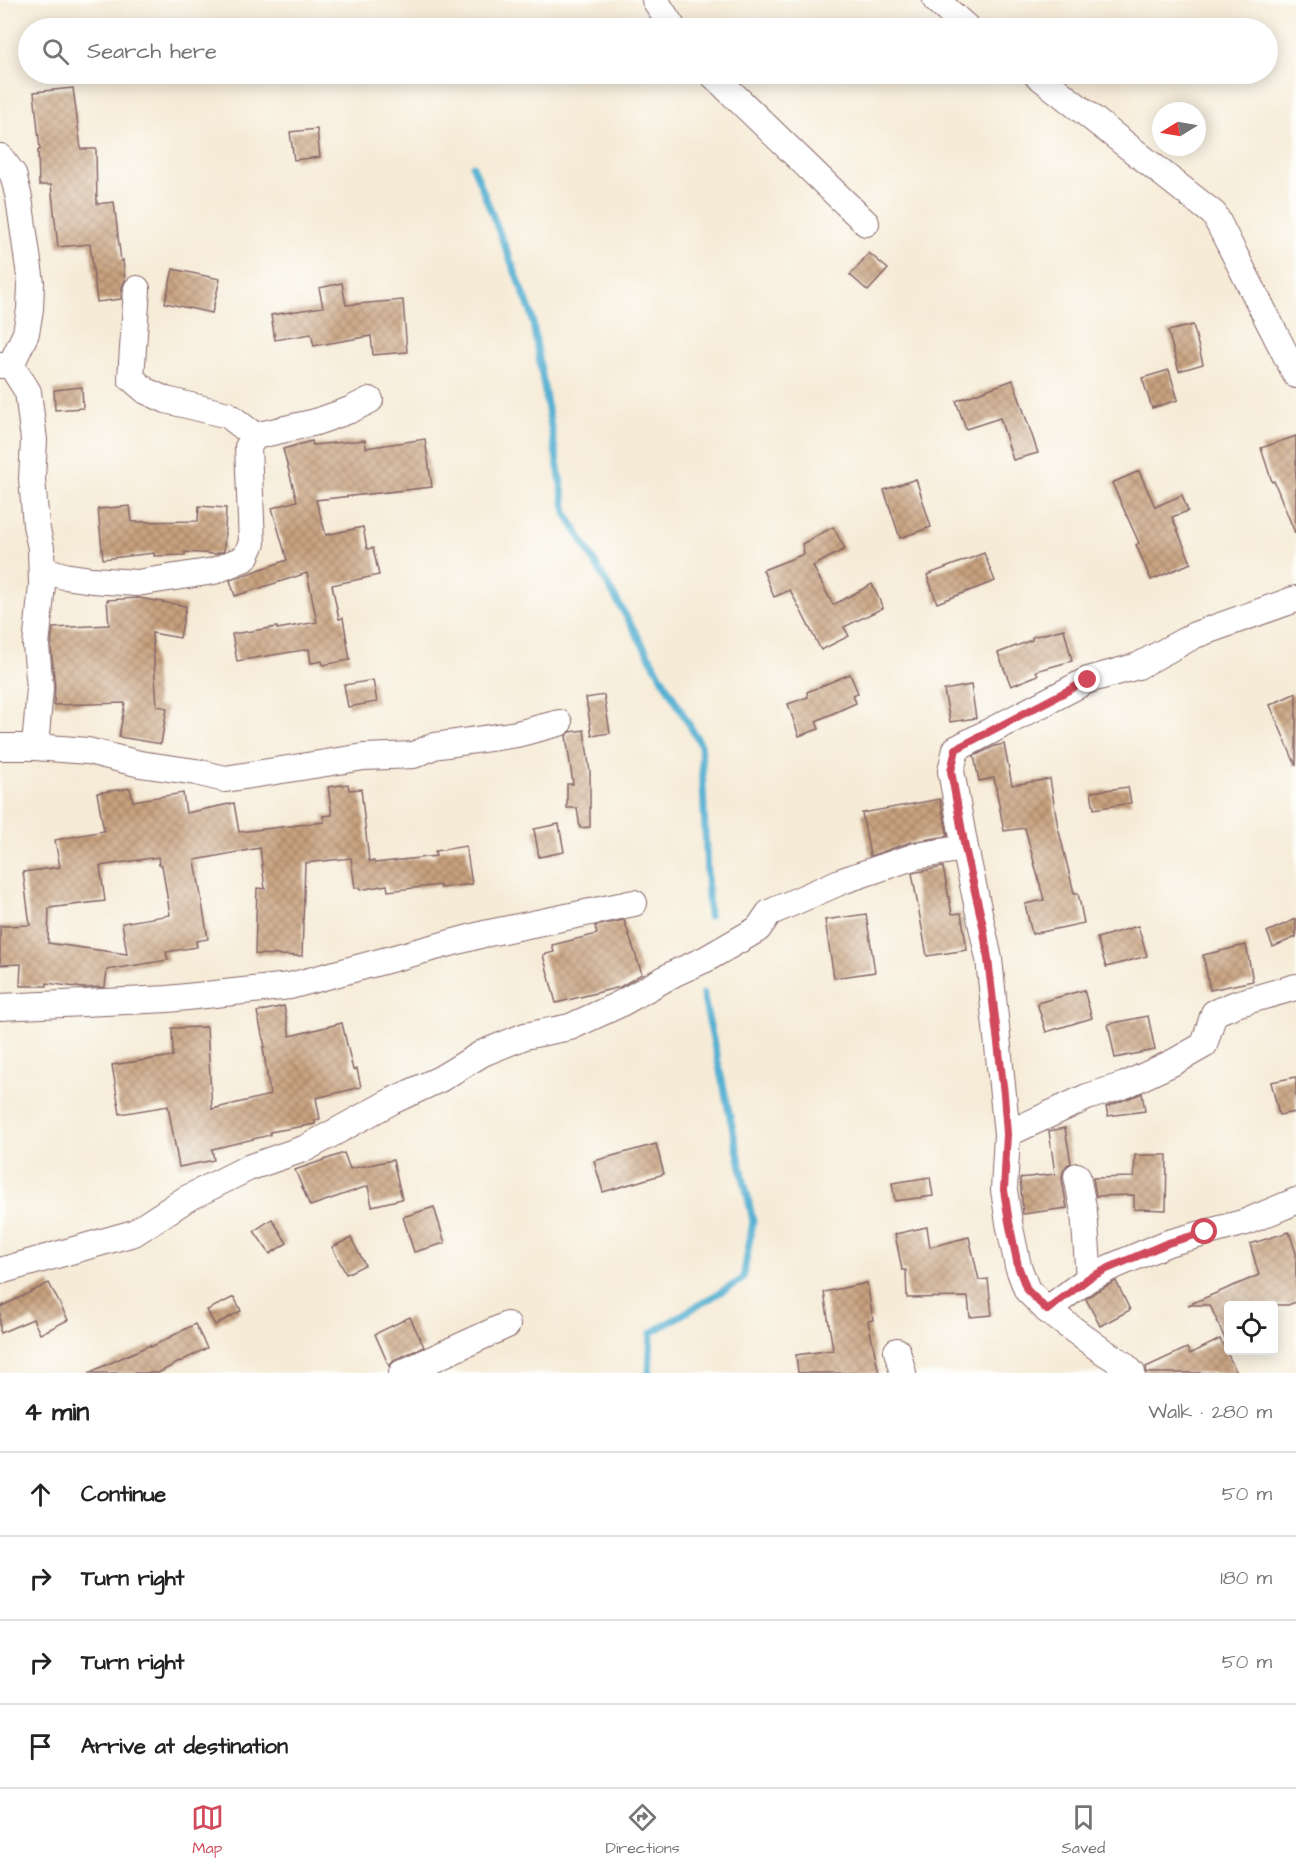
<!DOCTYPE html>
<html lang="en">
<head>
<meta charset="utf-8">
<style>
	body { margin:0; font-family:"Architects Daughter",sans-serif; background:#f6f6f6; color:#222 }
	.controls { position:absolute; right:18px; bottom:18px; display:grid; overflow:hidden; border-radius:6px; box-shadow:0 3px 15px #0003 }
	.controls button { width:54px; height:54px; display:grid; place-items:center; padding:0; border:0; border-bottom:2px solid #e0e0e0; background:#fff; color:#222; font:30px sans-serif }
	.compass { position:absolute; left:1152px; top:102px; width:54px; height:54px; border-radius:50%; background:#fff; box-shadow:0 3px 15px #0003; rotate:259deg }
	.stop { position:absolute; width:18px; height:18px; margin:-14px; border:4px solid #d1495b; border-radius:50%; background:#fff }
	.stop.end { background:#d1495b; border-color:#fff; box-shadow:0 2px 6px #0008 }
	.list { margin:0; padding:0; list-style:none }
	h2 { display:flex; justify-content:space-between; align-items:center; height:78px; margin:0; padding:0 24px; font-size:26px }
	h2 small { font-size:20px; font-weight:400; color:#767676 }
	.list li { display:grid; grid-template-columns:39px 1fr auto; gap:18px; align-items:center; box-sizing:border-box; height:84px; padding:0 24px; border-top:2px solid #e0e0e0 }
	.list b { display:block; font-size:22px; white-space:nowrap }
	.list em { font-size:20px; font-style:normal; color:#767676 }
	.icon { flex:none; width:33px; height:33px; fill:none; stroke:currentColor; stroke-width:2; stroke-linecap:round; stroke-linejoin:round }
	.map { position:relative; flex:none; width:1296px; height:1373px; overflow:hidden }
	.search { position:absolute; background:#fff; box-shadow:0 3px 15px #0003; left:18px; right:18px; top:18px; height:66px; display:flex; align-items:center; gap:15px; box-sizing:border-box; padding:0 21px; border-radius:33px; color:#767676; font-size:22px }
	.sheet { height:414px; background:#fff }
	nav { display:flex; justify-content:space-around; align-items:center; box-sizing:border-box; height:84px; border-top:2px solid #e0e0e0; background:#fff; font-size:16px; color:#767676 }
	nav a { display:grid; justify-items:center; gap:3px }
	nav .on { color:#d1495b }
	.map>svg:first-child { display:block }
</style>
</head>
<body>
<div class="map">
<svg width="1296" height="1373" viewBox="0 0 1296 1373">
	<defs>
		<pattern id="building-cross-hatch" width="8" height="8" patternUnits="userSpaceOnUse" patternTransform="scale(1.5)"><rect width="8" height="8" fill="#c8a27f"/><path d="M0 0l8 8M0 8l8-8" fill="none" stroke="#a48368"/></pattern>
	</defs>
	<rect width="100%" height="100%" fill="#fdfcf7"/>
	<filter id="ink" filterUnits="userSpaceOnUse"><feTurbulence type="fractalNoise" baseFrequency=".0167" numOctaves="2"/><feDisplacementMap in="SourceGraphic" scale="12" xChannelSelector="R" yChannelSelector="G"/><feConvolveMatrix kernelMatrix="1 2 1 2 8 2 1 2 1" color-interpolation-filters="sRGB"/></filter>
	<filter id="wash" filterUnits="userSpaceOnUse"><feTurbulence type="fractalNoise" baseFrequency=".008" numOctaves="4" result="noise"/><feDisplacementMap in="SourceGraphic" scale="24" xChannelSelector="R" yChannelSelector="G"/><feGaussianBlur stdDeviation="1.35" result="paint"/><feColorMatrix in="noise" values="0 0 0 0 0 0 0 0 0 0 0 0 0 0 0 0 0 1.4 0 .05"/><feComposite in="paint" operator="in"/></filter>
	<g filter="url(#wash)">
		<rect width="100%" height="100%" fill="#f6ebd7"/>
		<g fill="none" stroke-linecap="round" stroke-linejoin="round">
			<g stroke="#54b0d2" stroke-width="7">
				<polyline points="473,166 531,312 566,513 701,745 709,916"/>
				<polyline points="649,1373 651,1333 743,1279 753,1221 703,994"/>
			</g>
		</g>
		<g id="blocks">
			<g fill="url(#building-cross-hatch)" fill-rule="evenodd">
				<polygon points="73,88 81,149 96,149 97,204 114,202 121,261 123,260 125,280 122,287 121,299 97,302 90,244 58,247 51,185 39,185 38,150 40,150 34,92"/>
				<polygon points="317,129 320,157 294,160 290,132"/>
				<polygon points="869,253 888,269 868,291 850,275"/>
				<polygon points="173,269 220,279 212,313 165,303"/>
				<polygon points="342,283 346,305 403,300 407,352 373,355 371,336 314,346 311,334 275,340 271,315 323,307 319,288"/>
				<polygon points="1193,325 1203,364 1179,371 1168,331"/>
				<polygon points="1169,370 1178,400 1152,408 1142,378"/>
				<polygon points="1013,380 1038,453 1013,460 1000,418 966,429 956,401"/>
				<polygon points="82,387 83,408 55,410 54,390"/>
				<polygon points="1296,436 1296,533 1295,533 1274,481 1272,482 1261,448"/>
				<polygon points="425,439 432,487 316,500 326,535 363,527 367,549 373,548 379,575 332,585 339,619 343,618 350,660 323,665 322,661 311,663 309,649 237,661 232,634 277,627 277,629 317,622 307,573 235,596 230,580 287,560 272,508 297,501 283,449 312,441 313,445 365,440 366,448"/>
				<polygon points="1139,471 1155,507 1182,495 1188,511 1172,517 1191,563 1151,580 1136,545 1139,543 1112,483"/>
				<polygon points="916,479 931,527 900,538 884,490"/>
				<polygon points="130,506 132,522 198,521 199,506 226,508 224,551 215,554 185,552 185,555 154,556 154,553 103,559 98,509"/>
				<polygon points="833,527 845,549 813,566 833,605 872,584 883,608 844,627 849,636 821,650 790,590 774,597 763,570 804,554 802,544"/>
				<polygon points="984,553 995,581 937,603 927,575"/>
				<polygon points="139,598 186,606 180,638 152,633 157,706 167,708 161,744 119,737 125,703 54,705 55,687 51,646 53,628 109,625 107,600"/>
				<polygon points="1064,629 1072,661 1036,671 1038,675 1011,686 998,653 1032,640 1032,637"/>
				<polygon points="850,674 858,693 853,695 856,703 816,721 819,729 799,736 788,704 808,697 807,692"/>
				<polygon points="373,680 377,702 348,707 344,685"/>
				<polygon points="971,685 976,718 950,722 944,690"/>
				<polygon points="1296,693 1296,766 1270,705"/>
				<polygon points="604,695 610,733 592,736 586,698"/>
				<polygon points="584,730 590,772 590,827 580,828 577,808 567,808 567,784 573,784 566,736 570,732"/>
				<polygon points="1004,744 1012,785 1050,779 1058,827 1074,893 1078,893 1084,923 1032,934 1025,904 1044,900 1025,828 1004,831 994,778 979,781 974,756 995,746"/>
				<path d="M 348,784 L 349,790 L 361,789 L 369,861 L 374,861 L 375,863 L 436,856 L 435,851 L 466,846 L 472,884 L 440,888 L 440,885 L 388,891 L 387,885 L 360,890 L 359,887 L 355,888 L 351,858 L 305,863 L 302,956 L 255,954 L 257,888 L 265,889 L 260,848 L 195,860 L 208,939 L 196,941 L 197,947 L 166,952 L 168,960 L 107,970 L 105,987 L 83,988 L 47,983 L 47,986 L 20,986 L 21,964 L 0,965 L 0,926 L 30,925 L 23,872 L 60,867 L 55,840 L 104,831 L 97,793 L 130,788 L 133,801 L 183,793 L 186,813 L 234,803 L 239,832 L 324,822 L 323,816 L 332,815 L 328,787 ZM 158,857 L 159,865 L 162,865 L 170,915 L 122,923 L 127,954 L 48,943 L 49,908 L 105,901 L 100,866 Z"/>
				<polygon points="1128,787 1131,803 1094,809 1091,792"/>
				<polygon points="940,799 948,836 911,842 870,856 862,813"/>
				<polygon points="559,824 564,852 539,857 534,829"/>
				<polygon points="943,867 952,914 961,913 967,950 927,956 912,873"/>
				<polygon points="866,914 875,972 834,978 825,920"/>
				<polygon points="1296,919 1296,937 1273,947 1267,932"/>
				<polygon points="624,920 642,974 620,987 556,1003 543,955 554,952 552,945 597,934 595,926"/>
				<polygon points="1138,926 1147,956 1106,967 1097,938"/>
				<polygon points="1246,945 1253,981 1210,990 1203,955"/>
				<polygon points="1084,990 1092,1018 1046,1032 1037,1003"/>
				<polygon points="284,1006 290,1036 342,1023 353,1070 357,1069 361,1087 316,1098 320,1119 315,1120 315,1124 270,1132 270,1135 212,1149 214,1160 179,1167 168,1106 120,1114 112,1065 173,1056 172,1028 207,1027 212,1109 270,1095 263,1047 265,1047 257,1012"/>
				<polygon points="1148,1016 1155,1050 1115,1058 1108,1024"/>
				<polygon points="1296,1077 1296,1112 1279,1115 1271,1082"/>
				<polygon points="1142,1093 1145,1111 1108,1116 1106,1107"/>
				<polygon points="1065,1128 1071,1163 1067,1165 1063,1172 1062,1179 1067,1208 1023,1214 1020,1178 1055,1174 1049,1131"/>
				<polygon points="656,1144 664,1174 603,1192 594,1161"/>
				<polygon points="344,1153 350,1169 393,1160 402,1199 372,1206 368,1186 310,1206 295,1170"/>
				<polygon points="1135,1155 1167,1155 1166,1210 1134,1209 1134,1195 1096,1196 1093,1178 1134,1177"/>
				<polygon points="930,1177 933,1196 895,1201 892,1183"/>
				<polygon points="434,1207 445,1243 414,1252 403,1217"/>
				<polygon points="272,1219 287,1243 270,1254 254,1231"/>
				<polygon points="927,1227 930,1247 969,1237 979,1280 988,1279 992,1315 970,1317 968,1297 907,1298 906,1270 902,1270 895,1234"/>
				<polygon points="1289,1232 1296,1253 1296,1302 1288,1305 1228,1305 1228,1346 1210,1305 1188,1305 1259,1275 1250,1244"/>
				<polygon points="351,1238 365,1265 346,1274 332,1247"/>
				<polygon points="1116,1281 1130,1310 1100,1326 1086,1299 1097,1291"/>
				<polygon points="49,1283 68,1320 40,1334 33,1319 0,1333 0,1307"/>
				<polygon points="867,1283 873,1320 868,1321 879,1373 798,1373 796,1355 833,1350 824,1292"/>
				<polygon points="234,1297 241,1311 215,1325 207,1310"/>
				<polygon points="410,1317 424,1347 396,1359 389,1366 375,1334"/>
				<polygon points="195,1324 207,1348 158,1373 88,1373 150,1345 151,1347"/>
				<polygon points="1220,1339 1237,1373 1147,1373 1146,1367 1187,1348 1190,1354"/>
			</g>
		</g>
	</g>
	<g filter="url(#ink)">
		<use href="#blocks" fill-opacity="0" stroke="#866667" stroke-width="1.5"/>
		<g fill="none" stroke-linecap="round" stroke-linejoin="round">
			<defs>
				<g id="minor">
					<polyline points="655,0 673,28"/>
					<polyline points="936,0 967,28"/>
					<polyline points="712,74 866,223"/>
					<polyline points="1036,74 1214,214 1296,375"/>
					<polyline points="0,157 13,174 19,198 31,283 30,309 26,333 11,365"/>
					<polyline points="137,289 131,378 146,391 166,400 228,415 255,436"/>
					<polyline points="0,365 11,365 28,392 34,440 32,479 36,525 41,548 42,585 36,646 40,688 35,747"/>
					<polyline points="42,569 64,576 92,580 137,583 214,571 245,558 252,543 248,447 255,436 316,422 350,410 370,400"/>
					<polyline points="0,747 35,747 88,751 140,764 196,772 225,779 364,757 414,755 434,746 517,734 559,723"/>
					<polyline points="0,1007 168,999 290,986 484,934 634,903"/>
					<polyline points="1007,1134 1087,1097 1125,1085 1174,1062 1204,1045 1214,1013 1236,1004 1296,987"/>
					<polyline points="1077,1176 1084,1212 1089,1278"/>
					<polyline points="0,1271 134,1233 186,1199 248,1168 306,1148 392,1101 440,1079 483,1053 525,1036 570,1027 618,1005 675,973 706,959 758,929 769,913 842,881 916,856 965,848"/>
					<polyline points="1047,1310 1089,1278 1109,1268 1168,1243 1246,1222 1296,1201"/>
					<polyline points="897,1351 903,1373"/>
					<polyline points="402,1373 507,1325"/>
					<polyline points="1132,1373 1123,1364 1101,1350 1047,1310 1027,1290 1018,1266 1009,1223 1004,1190 1007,1134 989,959 965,848 951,771 956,749 1088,680 1138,666 1195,635 1296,599"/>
				</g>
			</defs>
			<use href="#minor" stroke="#866667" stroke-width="28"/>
			<use href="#minor" stroke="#fff" stroke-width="26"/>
		</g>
	</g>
	<g fill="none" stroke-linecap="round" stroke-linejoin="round" filter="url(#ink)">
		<polyline stroke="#d1495b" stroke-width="8" points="1088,680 956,749 951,771 965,848 983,926 988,959 1004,1094 1007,1134 1004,1190 1009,1222 1018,1266 1027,1290 1047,1310 1089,1278 1109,1268 1168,1243 1205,1232"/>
	</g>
</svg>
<div class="controls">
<button><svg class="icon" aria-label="locate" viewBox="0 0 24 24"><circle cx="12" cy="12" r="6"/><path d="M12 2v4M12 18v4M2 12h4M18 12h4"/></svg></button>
</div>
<svg class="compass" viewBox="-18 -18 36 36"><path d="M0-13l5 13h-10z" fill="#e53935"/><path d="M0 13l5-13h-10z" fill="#767676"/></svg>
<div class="stop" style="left:1205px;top:1232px"></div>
<div class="stop end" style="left:1088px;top:680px"></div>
<div class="search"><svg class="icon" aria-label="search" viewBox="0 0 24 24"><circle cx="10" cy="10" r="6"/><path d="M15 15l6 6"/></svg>Search here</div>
</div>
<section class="sheet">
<h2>4 min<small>Walk · 280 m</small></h2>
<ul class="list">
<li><svg class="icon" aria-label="ahead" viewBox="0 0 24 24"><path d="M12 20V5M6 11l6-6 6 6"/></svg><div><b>Continue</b></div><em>50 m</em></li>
<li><svg class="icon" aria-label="right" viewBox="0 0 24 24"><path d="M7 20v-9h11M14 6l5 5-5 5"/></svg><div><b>Turn right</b></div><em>180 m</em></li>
<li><svg class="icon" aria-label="right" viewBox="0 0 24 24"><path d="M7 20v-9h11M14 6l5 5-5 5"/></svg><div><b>Turn right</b></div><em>50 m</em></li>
<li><svg class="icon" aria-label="arrive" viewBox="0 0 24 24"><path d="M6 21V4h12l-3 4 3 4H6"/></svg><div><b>Arrive at destination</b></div></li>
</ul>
</section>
<nav>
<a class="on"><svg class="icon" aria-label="map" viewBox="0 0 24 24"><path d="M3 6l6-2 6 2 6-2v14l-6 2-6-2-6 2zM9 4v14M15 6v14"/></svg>Map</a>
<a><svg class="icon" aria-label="directions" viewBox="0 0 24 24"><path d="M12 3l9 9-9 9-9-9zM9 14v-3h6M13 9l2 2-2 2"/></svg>Directions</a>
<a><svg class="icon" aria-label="saved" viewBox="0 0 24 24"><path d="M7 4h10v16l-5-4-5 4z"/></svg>Saved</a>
</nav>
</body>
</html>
